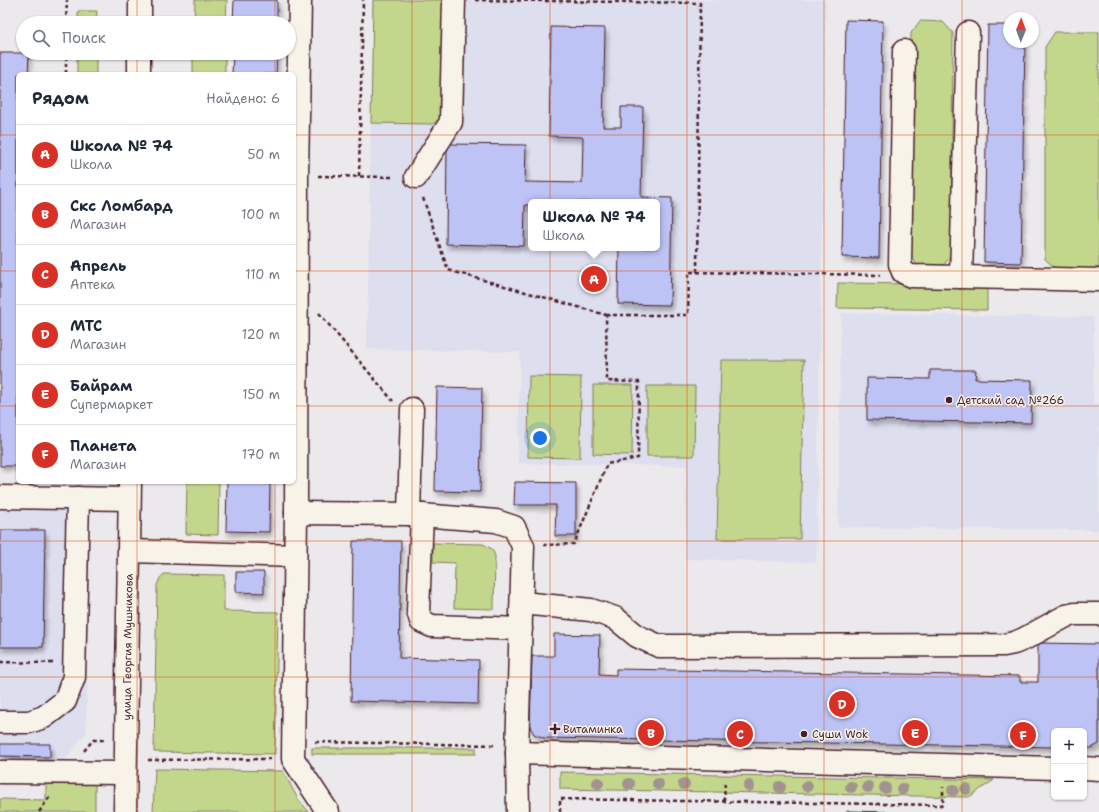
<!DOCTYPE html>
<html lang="ru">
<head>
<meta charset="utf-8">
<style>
	body { margin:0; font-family:"Shantell Sans",sans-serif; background:#f6f6f7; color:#1f2937 }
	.controls { position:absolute; right:12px; bottom:12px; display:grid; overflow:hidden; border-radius:6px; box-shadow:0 1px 3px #0004 }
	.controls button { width:36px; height:36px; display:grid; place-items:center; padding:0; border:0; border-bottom:1px solid #e0e1e3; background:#fff; color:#1f2937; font:20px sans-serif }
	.compass { position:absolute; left:1003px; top:12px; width:36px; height:36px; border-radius:50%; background:#fff; box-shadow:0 1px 3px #0004; rotate:1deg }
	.you { position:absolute; left:540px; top:438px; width:14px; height:14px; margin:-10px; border:3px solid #fff; border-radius:50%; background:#1a73e8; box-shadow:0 0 0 6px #1a73e833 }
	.badge { display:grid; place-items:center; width:26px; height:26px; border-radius:50%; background:#d93025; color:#fff; font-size:13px; font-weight:700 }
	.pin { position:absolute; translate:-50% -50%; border:2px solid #fff; box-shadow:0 1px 4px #0006 }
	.popup { position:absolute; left:528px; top:199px; width:132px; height:52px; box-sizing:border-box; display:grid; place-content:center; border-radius:6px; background:#fff; filter:drop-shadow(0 1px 3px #0005); font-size:13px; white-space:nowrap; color:#747a83 }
	.popup b { font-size:15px; color:#1f2937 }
	.popup::after { content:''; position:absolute; left:50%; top:100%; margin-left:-8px; border:8px solid transparent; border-top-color:#fff }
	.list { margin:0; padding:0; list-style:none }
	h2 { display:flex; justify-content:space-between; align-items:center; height:52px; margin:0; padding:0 16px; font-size:17px }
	h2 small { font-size:13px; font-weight:400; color:#747a83 }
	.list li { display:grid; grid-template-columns:26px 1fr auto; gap:12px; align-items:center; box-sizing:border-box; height:60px; padding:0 16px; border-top:1px solid #e0e1e3 }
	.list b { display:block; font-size:15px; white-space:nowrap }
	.list p { margin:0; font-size:13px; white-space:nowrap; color:#747a83 }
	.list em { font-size:13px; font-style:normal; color:#747a83 }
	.icon { flex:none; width:22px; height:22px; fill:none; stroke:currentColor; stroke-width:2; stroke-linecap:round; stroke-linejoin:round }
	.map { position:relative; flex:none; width:1099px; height:812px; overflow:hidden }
	.search { position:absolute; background:#fff; box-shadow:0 1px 3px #0004; left:16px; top:16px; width:280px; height:44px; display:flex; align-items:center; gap:10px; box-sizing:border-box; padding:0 14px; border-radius:22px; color:#747a83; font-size:15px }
	.panel { position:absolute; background:#fff; box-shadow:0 1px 3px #0004; left:16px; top:72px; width:280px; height:412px; border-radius:6px }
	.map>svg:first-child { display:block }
</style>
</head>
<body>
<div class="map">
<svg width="1099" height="812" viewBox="0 0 1099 812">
	<defs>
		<filter id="shadow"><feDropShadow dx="2.5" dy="4.5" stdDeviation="2" flood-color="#0004"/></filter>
	</defs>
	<rect width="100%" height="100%" fill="#ebe9eb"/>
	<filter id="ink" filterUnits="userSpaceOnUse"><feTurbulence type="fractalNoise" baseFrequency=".025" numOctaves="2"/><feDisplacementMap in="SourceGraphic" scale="8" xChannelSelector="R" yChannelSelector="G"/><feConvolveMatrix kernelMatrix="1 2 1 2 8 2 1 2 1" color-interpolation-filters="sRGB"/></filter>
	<g filter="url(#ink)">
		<g fill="#dddeee" fill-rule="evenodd">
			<path d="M 373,0 L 826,0 L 816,562 L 685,559 L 686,466 L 518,463 L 520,352 L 367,349 ZM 531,202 L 657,202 L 657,248 L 531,248 Z"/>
			<polygon points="841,313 1094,317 1093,403 1099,403 1099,530 838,527"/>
			<polygon points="0,505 90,507 86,733 63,762 0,761"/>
		</g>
		<g fill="#c3d78c" stroke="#867b5c">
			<polygon points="195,0 227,0 226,23 194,23"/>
			<polygon points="373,0 447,0 444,114 433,124 371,123"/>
			<polygon points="78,11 97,11 96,23 78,23"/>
			<polygon points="920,21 943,22 953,33 951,255 941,269 919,268 910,255 911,33"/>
			<polygon points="1055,32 1099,32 1099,274 1058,271 1045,259 1045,47"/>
			<rect x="77" y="53" width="19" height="21"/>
			<rect x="193" y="53" width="32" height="21"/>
			<polygon points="838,283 987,285 987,310 837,308"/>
			<polygon points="721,360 804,360 800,539 717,539"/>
			<polygon points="529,376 581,377 580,458 528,457"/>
			<polygon points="593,385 633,385 632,455 593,454"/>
			<polygon points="647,386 695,386 694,456 647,456"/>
			<polygon points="187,482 219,482 218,535 186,534"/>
			<polygon points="433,543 483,544 492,549 495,556 494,609 454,608 455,563 433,562"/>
			<polygon points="164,574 224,575 224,611 278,612 275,754 154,752 157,585 160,578"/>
			<rect x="312" y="748" width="164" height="6"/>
			<polygon points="155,769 283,771 298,799 309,812 153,812"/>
			<polygon points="560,772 994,780 969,797 560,789"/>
			<polygon points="46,783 95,784 95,812 0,812 0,799 46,800"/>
		</g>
		<g fill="#bdc3f5" stroke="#4a1f2b" filter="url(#shadow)">
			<polygon points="234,0 277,0 277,23 233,23"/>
			<polygon points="846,20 883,21 879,258 842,257"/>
			<polygon points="988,25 1009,25 1009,42 1025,42 1021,263 984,262"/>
			<polygon points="551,27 605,28 603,127 621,127 621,107 643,107 641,197 672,198 670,305 618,304 619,248 657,248 657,202 531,202 531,205 525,205 524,246 446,244 447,144 526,145 525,182 582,183 583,137 549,136"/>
			<polygon points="0,53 29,53 28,74 18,74 18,466 0,466"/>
			<polygon points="233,53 277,53 276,74 232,74"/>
			<polygon points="930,370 976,370 975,379 1032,380 1031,423 867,420 867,378 930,379"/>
			<polygon points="437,387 482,388 480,492 435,491"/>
			<polygon points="227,482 270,482 269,532 226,531"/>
			<polygon points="515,482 576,483 576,536 555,536 556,505 514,505"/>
			<polygon points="0,530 45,530 43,647 0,647"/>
			<polygon points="353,541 401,541 399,658 479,660 478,704 351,701"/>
			<polygon points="236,572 264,572 264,593 236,592"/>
			<polygon points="554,634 600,635 599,674 616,675 616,669 1020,676 1020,682 1038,682 1038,643 1099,644 1099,744 1091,748 1084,748 1084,731 1054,731 1054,747 544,738 534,734 530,727 532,656 554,656"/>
			<polygon points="0,744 50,744 50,757 0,756"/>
			<polygon points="847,811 888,812 847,812"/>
		</g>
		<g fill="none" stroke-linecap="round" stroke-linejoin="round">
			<defs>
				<g id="minor">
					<polyline points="300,0 297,176 296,513 293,759 328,812"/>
					<polyline points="140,23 140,0"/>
					<polyline points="904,51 900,264 903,272 911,276 961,277 968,33"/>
					<polyline points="139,74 139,53"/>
					<polyline points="416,177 451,122 454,0"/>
					<polyline points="961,277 1099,280"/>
					<polyline points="0,497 129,499"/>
					<polyline points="296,513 409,514 496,521 514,527 523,546 517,753 518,812"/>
					<polyline points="409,514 412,409"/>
					<polyline points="422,515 418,611 421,621 432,626 521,629"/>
					<polyline points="130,551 295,556"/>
					<polyline points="522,603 591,610 615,618 637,636 659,646 1004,645 1014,643 1024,639 1066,616 1075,614 1099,614"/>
					<polyline points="0,722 29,722 44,717 65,701 74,677 78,498"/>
					<polyline points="517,753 1054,768"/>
					<polyline points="1084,768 1099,769"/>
					<polyline points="0,772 125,773"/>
					<path id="s1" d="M 125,812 L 130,482"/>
				</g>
			</defs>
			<use href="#minor" stroke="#4a1f2b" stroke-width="25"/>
			<g stroke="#4a1f2b" stroke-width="2.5" stroke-dasharray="4 3" stroke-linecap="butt">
				<polyline points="475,0 700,3"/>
				<polyline points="66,23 67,0"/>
				<polyline points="66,74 66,53"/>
				<polyline points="318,176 395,177"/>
				<polyline points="359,176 363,0"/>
				<polyline points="423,198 448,270 606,315 607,381 639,382 638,458 607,464 574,544 544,545"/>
				<polyline points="697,272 700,0"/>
				<polyline points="319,313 393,401"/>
				<polyline points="606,315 688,315 689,272 880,275"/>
				<polyline points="0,662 53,663"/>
				<polyline points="315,742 496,745"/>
				<polyline points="84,751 93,740 104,740"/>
				<polyline points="148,760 271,759"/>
				<polyline points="724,801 725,780"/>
				<polyline points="39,812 51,795"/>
				<polyline points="560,812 560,799 943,805 943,787"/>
			</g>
			<use href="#minor" stroke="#f7f3e8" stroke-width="22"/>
		</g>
		<g fill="#a3938f">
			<circle cx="598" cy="783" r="6"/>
			<circle cx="629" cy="784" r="6"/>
			<circle cx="658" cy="784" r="6"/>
			<circle cx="684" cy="784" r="6"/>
			<circle cx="749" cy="786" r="6"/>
			<circle cx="807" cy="786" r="6"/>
			<circle cx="780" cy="787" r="6"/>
			<circle cx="851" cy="787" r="6"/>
			<circle cx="868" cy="787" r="6"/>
			<circle cx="885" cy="788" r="6"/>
			<circle cx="902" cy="789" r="6"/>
			<circle cx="966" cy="789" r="6"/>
			<circle cx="953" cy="790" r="6"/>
		</g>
	</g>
	<path fill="none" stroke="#e0560e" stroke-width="1" stroke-opacity="0.55" d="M 137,0 L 137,23M 275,0 L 275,23M 412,0 L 412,812M 550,0 L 550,812M 687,0 L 687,812M 824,0 L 824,812M 962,0 L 962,812M 137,53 L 137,74M 275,53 L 275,74M 0,135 L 18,135M 294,135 L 1099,135M 0,271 L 18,271M 294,271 L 1099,271M 0,406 L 18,406M 294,406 L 1099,406M 137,482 L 137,812M 275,482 L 275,812M 0,541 L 1099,541M 0,677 L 1099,677"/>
	<g fill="#4a1f2b" stroke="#f7f3e8" stroke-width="1.5">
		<circle cx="949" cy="400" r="4"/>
		<path d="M553 723h4v4h4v4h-4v4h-4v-4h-4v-4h4z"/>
		<circle cx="804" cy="734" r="4"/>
	</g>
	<g text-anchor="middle" stroke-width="3" stroke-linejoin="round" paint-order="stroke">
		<g font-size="11" fill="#4a1f2b" stroke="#f7f3e8" text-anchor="start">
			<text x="957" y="404">Детский сад №266</text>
			<text x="563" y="733">Витаминка</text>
			<text x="812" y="738">Суши Wok</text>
		</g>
		<g font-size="11" fill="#4a1f2b" stroke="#f7f3e8">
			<text dy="4" stroke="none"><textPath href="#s1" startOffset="165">улица Георгия Мушникова</textPath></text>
		</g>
	</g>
</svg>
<div class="controls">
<button>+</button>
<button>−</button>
</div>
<svg class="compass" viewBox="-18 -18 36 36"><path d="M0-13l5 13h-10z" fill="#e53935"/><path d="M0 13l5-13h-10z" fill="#747a83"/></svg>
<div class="you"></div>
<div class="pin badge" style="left:594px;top:279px">A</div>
<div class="popup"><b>Школа № 74</b>Школа</div>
<div class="pin badge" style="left:651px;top:733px">B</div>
<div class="pin badge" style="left:740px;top:734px">C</div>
<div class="pin badge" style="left:842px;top:704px">D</div>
<div class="pin badge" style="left:915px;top:733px">E</div>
<div class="pin badge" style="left:1023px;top:735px">F</div>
<div class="search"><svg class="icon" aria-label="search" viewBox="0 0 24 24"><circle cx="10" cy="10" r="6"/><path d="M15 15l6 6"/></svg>Поиск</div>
<section class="panel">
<h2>Рядом<small>Найдено: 6</small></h2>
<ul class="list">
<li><span class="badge">A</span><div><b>Школа № 74</b><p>Школа</p></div><em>50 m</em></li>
<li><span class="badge">B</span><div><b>Скс Ломбард</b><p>Магазин</p></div><em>100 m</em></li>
<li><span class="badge">C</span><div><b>Апрель</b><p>Аптека</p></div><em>110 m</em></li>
<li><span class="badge">D</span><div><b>МТС</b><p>Магазин</p></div><em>120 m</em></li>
<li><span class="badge">E</span><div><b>Байрам</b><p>Супермаркет</p></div><em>150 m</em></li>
<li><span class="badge">F</span><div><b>Планета</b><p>Магазин</p></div><em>170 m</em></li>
</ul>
</section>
</div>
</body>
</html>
